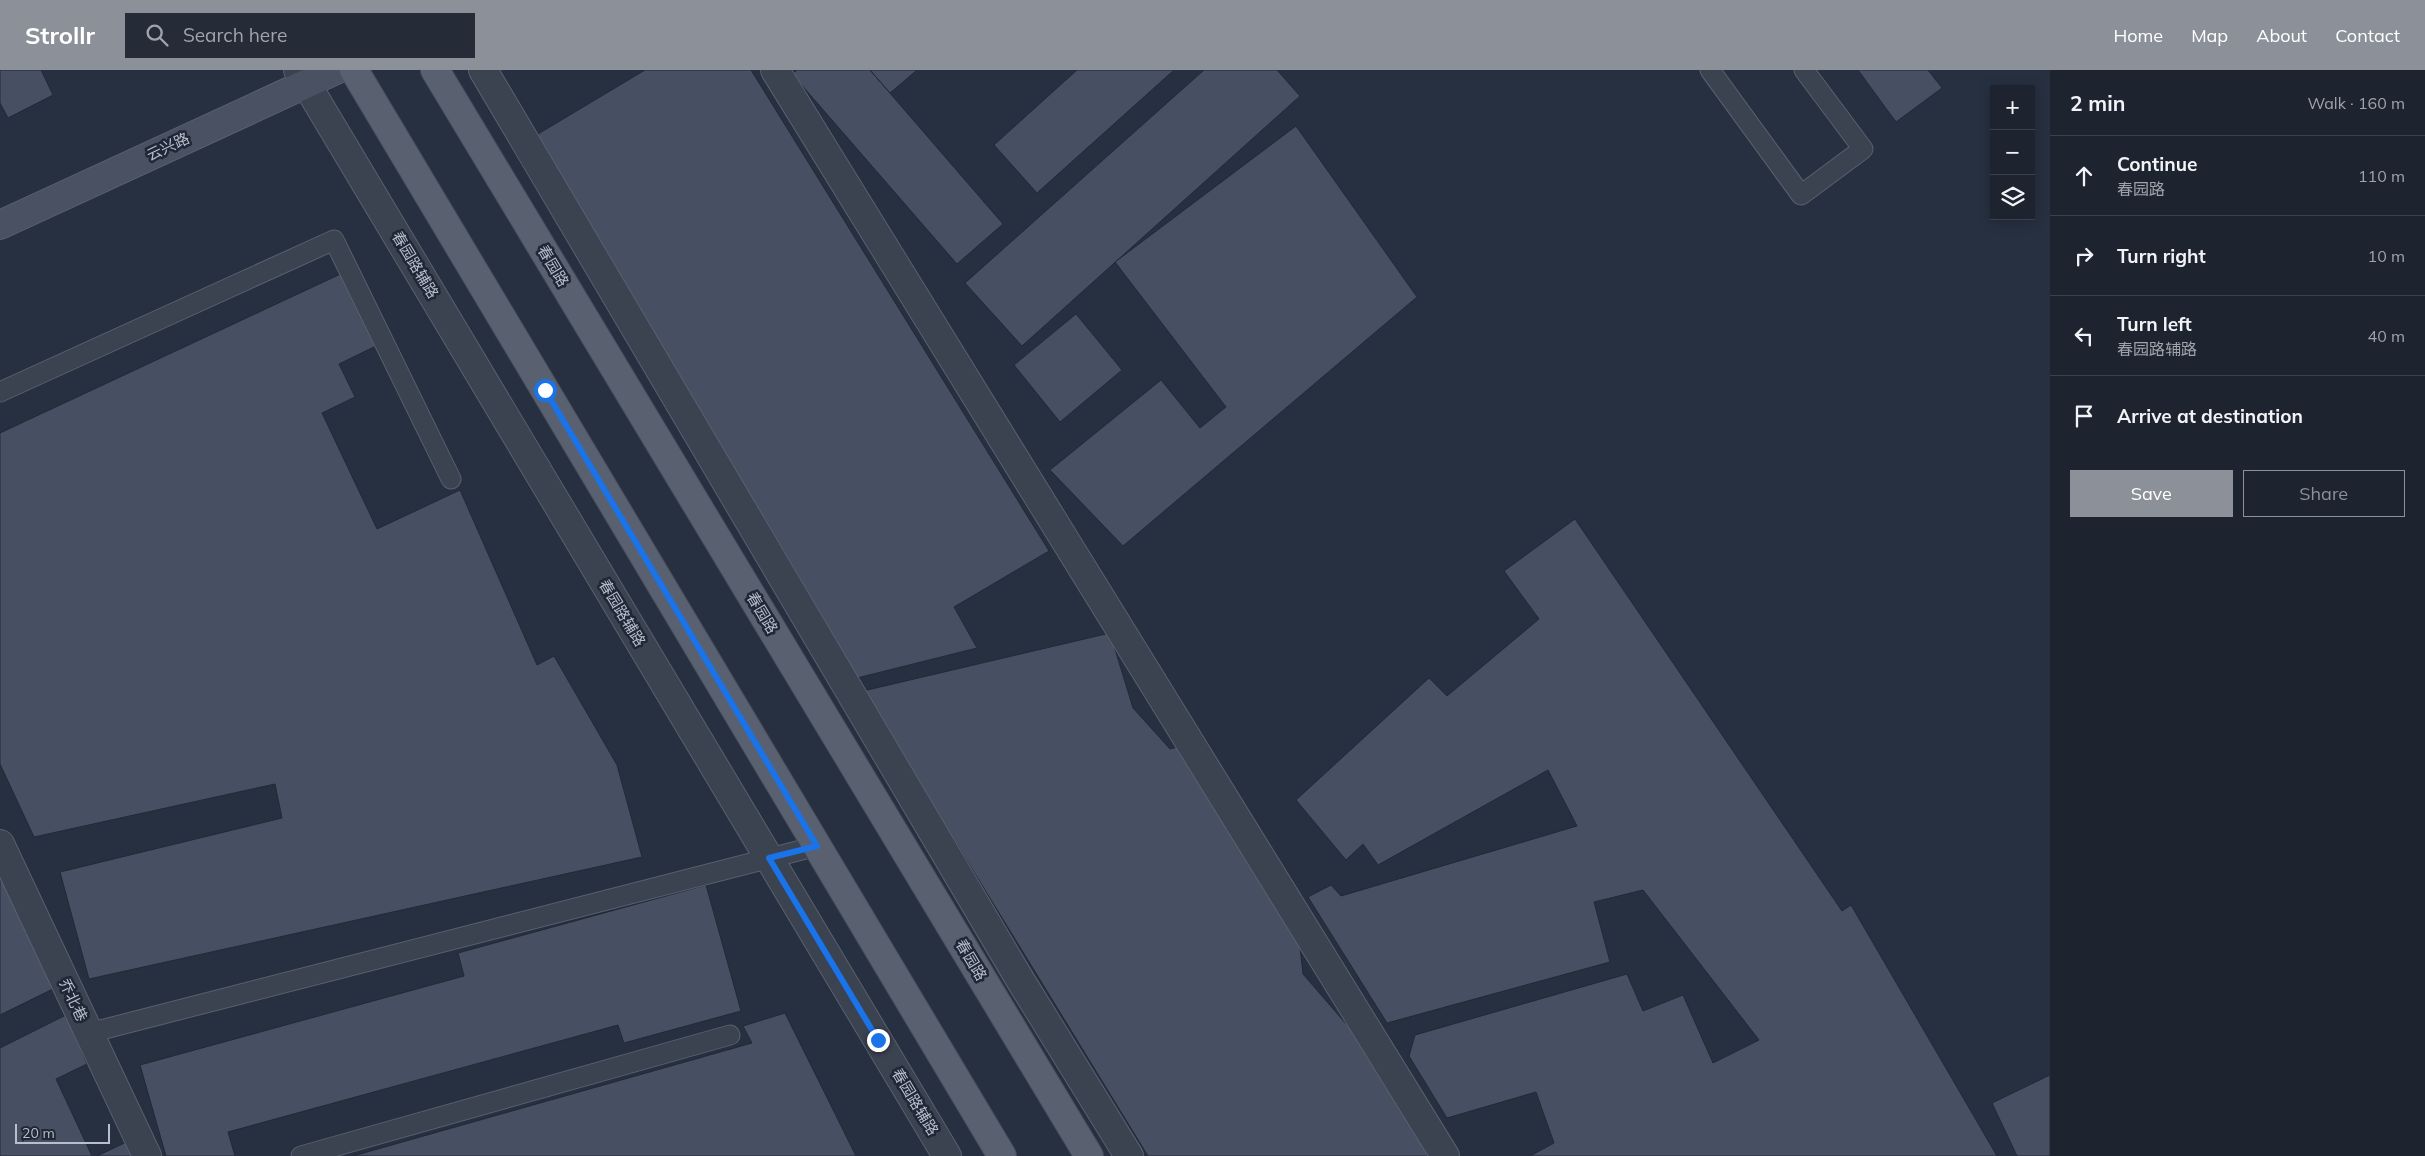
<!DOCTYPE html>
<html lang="en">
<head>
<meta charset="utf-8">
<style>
	body { margin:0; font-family:Mulish,"Noto Sans SC",sans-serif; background:#252c38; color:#f1f3f6 }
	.controls { position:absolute; right:15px; top:15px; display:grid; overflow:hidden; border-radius:0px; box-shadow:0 2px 12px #0003 }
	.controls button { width:45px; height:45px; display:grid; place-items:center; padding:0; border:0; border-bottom:1px solid #3b414c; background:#1d2430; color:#f1f3f6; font:25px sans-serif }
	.scale { position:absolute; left:15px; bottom:12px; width:95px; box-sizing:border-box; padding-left:5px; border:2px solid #b8becb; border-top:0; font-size:14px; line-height:18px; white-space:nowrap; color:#b8becb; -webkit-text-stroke:4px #202736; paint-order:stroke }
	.stop { position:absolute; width:15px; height:15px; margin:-11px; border:4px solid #1a73e8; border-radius:50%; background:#fff }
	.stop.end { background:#1a73e8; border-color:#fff; box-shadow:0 1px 5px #0008 }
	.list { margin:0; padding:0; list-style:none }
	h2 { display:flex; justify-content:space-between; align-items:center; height:65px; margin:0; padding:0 20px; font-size:21px }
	h2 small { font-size:16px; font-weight:400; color:#a0a4ab }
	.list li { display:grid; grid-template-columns:32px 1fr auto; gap:15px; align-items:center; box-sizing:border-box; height:80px; padding:0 20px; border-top:1px solid #3b414c }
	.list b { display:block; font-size:19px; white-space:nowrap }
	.list p { margin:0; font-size:16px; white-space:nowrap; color:#a0a4ab }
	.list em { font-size:16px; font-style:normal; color:#a0a4ab }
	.actions { display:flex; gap:10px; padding:15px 20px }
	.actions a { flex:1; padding:11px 0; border:1px solid #8c9099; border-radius:0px; text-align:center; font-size:18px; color:#8c9099 }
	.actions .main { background:#8c9099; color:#fff }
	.icon { flex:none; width:28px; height:28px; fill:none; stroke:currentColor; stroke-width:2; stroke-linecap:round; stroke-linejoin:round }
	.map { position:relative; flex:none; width:2050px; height:1086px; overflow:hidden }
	header { display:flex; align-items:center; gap:30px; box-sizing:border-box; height:70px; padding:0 25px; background:#8c9099; color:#fff }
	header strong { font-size:24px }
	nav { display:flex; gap:28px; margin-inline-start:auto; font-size:18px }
	.search { width:350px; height:45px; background:#252c38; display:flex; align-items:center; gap:12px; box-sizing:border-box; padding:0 18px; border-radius:0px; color:#a0a4ab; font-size:19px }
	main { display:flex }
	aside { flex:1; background:#1d2430 }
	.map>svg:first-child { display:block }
</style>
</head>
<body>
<header>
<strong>Strollr</strong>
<div class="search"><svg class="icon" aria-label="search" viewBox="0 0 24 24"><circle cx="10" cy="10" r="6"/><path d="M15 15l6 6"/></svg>Search here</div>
<nav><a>Home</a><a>Map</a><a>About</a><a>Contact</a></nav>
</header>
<main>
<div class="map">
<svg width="2050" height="1086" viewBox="0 0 2050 1086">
	<rect width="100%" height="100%" fill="#273040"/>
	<g fill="#465062" stroke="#222938">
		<polygon points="0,0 41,0 53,25 8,48 0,33"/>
		<polygon points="645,0 751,0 1049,481 954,537 977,578 853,609 533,67"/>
		<polygon points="797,0 870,0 1003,154 957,194 792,4"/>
		<polygon points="870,0 917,0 890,23"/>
		<polygon points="1077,0 1174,0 1037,123 994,75"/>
		<polygon points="1204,0 1277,0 1300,26 1022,276 965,213"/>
		<polygon points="1858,0 1928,0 1942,18 1896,52"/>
		<polygon points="1296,56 1417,227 1123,476 1050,400 1161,310 1200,358 1226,337 1115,192"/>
		<polygon points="347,201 382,273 339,294 355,327 322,343 377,459 460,420 537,595 554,586 617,695 642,787 89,909 60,802 282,748 275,714 34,767 0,694 0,363"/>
		<polygon points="1076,244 1122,300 1060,352 1014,295"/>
		<polygon points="1575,449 1842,841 1851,835 1997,1086 1530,1086 1554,1073 1536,1022 1447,1048 1409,986 1415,965 1627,904 1643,941 1683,925 1713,993 1759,970 1643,820 1594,832 1610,892 1387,953 1308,827 1331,815 1341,826 1577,756 1548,700 1378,795 1363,774 1346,790 1296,730 1429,608 1447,626 1539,549 1504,501"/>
		<polygon points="1110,563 1133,638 1170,679 1180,676 1298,860 1303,904 1366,977 1430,1086 1148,1086 863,621"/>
		<polygon points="8,803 61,915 0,945 0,807"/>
		<polygon points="706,815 741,941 624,973 618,955 228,1062 235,1086 166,1086 140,995 464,906 458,883"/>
		<polygon points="785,943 856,1086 353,1086 752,973 743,956"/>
		<polygon points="66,945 87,994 56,1009 92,1086 0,1086 0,978"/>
		<polygon points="2050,1005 2050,1086 2017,1086 1992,1033"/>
		<polygon points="133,1069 140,1086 97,1086"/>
	</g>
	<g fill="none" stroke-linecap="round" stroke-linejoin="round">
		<defs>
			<g id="service">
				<polyline points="1710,0 1801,125 1863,79 1804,0"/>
				<polyline points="0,322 334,170 451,409"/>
				<polyline points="89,963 817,776"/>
				<polyline points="301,1086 730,965"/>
			</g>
			<g id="minor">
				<polyline points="775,0 1445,1086"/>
				<polyline points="0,774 147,1086"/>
			</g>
			<g id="tertiary">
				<polyline points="298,0 947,1086"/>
				<polyline points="483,0 1019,908 1129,1086"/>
			</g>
			<polyline id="secondary" points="0,155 336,0"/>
			<g id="primary">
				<polyline points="354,0 1002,1086"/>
				<polyline points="435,0 1089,1086"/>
			</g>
		</defs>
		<use href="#service" stroke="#59606e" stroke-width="21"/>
		<use href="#minor" stroke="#59606e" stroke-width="30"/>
		<use href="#tertiary" stroke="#59606e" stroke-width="30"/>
		<use href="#secondary" stroke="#59606e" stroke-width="30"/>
		<use href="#primary" stroke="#454b5a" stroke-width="30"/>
		<use href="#service" stroke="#3b4250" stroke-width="19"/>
		<use href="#minor" stroke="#3b4250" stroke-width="28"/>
		<use href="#tertiary" stroke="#3b4250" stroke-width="28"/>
		<use href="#secondary" stroke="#495163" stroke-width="28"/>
		<use href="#primary" stroke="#596170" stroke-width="28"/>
	</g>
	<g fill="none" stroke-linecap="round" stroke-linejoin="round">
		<polyline stroke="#1a73e8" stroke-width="6" points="545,320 817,776 769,788 878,970"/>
	</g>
	<g text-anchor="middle" stroke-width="5" stroke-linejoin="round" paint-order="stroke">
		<g font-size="15" fill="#b8becb" stroke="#202736">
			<text transform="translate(168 77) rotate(-25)" y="5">云兴路</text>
			<text transform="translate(415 195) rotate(59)" y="5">春园路辅路</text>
			<text transform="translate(553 196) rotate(59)" y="5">春园路</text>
			<text transform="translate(622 543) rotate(59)" y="5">春园路辅路</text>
			<text transform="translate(762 543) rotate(59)" y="5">春园路</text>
			<text transform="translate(971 890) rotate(59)" y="5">春园路</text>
			<text transform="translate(73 930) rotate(65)" y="5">乔北巷</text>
			<text transform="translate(915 1032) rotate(59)" y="5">春园路辅路</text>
		</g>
	</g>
</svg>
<div class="controls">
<button>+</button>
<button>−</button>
<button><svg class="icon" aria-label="layers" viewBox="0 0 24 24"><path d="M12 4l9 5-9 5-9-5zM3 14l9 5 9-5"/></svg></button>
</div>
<div class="scale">20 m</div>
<div class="stop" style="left:545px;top:320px"></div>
<div class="stop end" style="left:878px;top:970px"></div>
</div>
<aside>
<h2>2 min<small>Walk · 160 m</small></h2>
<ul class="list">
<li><svg class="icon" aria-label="ahead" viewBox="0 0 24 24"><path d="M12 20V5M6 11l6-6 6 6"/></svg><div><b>Continue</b><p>春园路</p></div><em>110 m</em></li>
<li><svg class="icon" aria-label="right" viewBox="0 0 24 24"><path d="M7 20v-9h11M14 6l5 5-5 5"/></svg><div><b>Turn right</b></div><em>10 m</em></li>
<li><svg class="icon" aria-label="left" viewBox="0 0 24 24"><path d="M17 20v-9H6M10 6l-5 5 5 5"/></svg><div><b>Turn left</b><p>春园路辅路</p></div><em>40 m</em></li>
<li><svg class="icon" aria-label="arrive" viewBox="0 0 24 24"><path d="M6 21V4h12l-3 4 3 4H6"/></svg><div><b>Arrive at destination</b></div></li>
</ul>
<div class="actions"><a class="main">Save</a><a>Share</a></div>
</aside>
</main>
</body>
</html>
